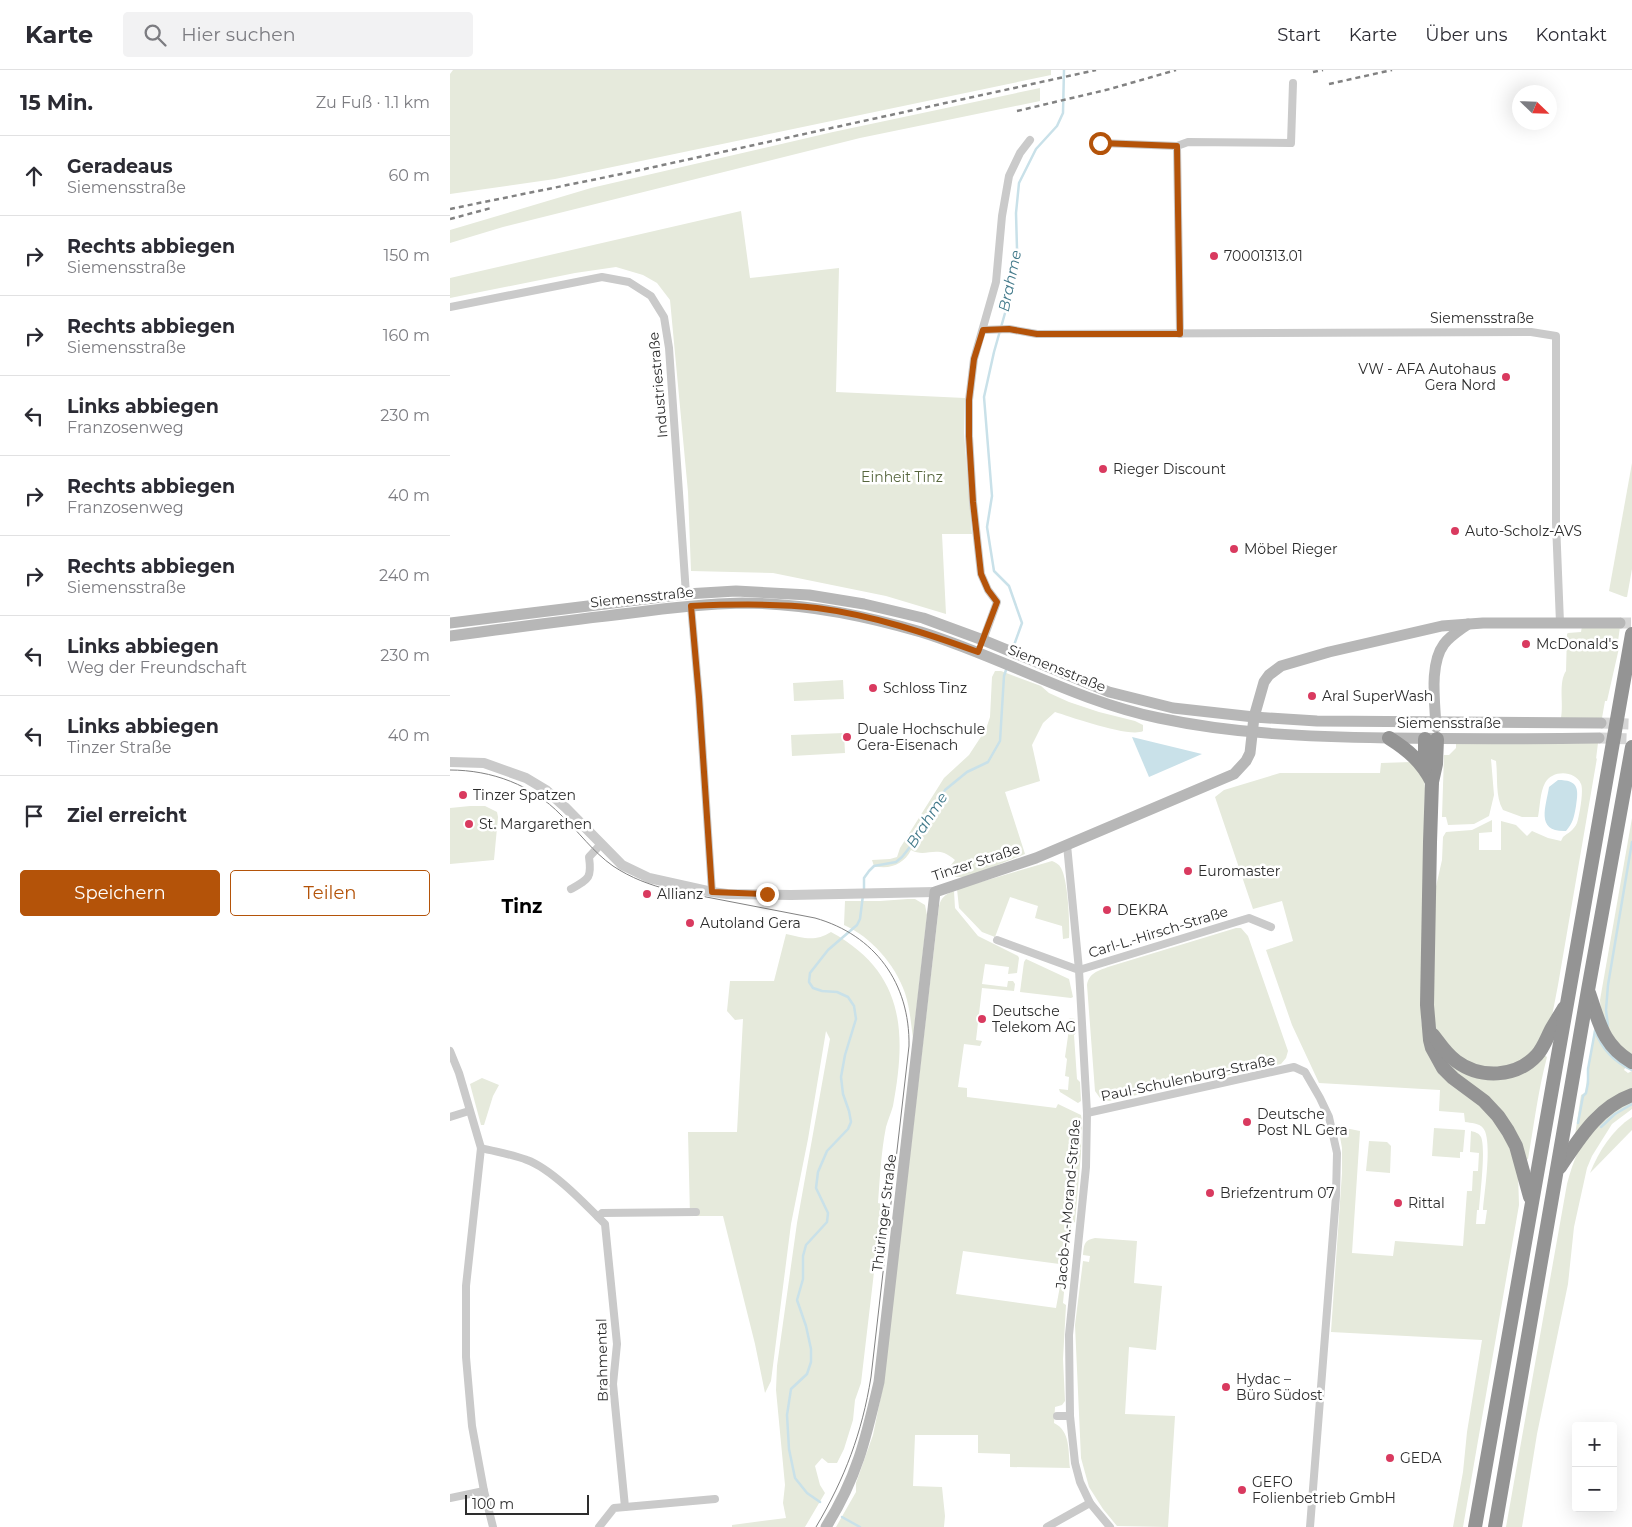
<!DOCTYPE html>
<html lang="de">
<head>
<meta charset="utf-8">
<style>
	body { margin:0; font-family:Montserrat,sans-serif; background:#f2f2f3; color:#2b2b33 }
	.controls { position:absolute; right:15px; bottom:15px; display:grid; overflow:hidden; border-radius:5px; box-shadow:0 5px 20px #0002 }
	.controls button { width:45px; height:45px; display:grid; place-items:center; padding:0; border:0; border-bottom:1px solid #e1e1e2; background:#fff; color:#2b2b33; font:25px sans-serif }
	.compass { position:absolute; left:1062px; top:15px; width:45px; height:45px; border-radius:50%; background:#fff; box-shadow:0 5px 20px #0002; rotate:113deg }
	.scale { position:absolute; left:15px; bottom:12px; width:124px; box-sizing:border-box; padding-left:5px; border:2px solid #2d2d2d; border-top:0; font-size:14px; line-height:18px; white-space:nowrap; color:#2d2d2d; -webkit-text-stroke:4px #fff; paint-order:stroke }
	.stop { position:absolute; width:15px; height:15px; margin:-11px; border:4px solid #b45309; border-radius:50%; background:#fff }
	.stop.end { background:#b45309; border-color:#fff; box-shadow:0 1px 5px #0008 }
	.list { margin:0; padding:0; list-style:none }
	h2 { display:flex; justify-content:space-between; align-items:center; height:65px; margin:0; padding:0 20px; font-size:21px }
	h2 small { font-size:16px; font-weight:400; color:#7c7c81 }
	.list li { display:grid; grid-template-columns:32px 1fr auto; gap:15px; align-items:center; box-sizing:border-box; height:80px; padding:0 20px; border-top:1px solid #e1e1e2 }
	.list b { display:block; font-size:19px; white-space:nowrap }
	.list p { margin:0; font-size:16px; white-space:nowrap; color:#7c7c81 }
	.list em { font-size:16px; font-style:normal; color:#7c7c81 }
	.actions { display:flex; gap:10px; padding:15px 20px }
	.actions a { flex:1; padding:11px 0; border:1px solid #b45309; border-radius:5px; text-align:center; font-size:18px; color:#b45309 }
	.actions .main { background:#b45309; color:#fff }
	.icon { flex:none; width:28px; height:28px; fill:none; stroke:currentColor; stroke-width:2; stroke-linecap:round; stroke-linejoin:round }
	.map { position:relative; flex:none; width:1182px; height:1457px; overflow:hidden }
	header { display:flex; align-items:center; gap:30px; box-sizing:border-box; height:70px; padding:0 25px; background:#fff; border-bottom:1px solid #e1e1e2 }
	header strong { font-size:24px }
	nav { display:flex; gap:28px; margin-inline-start:auto; font-size:18px }
	.search { width:350px; height:45px; background:#f2f2f3; display:flex; align-items:center; gap:12px; box-sizing:border-box; padding:0 18px; border-radius:5px; color:#7c7c81; font-size:19px }
	main { display:flex }
	aside { flex:1; background:#fff }
	.map>svg:first-child { display:block }
</style>
</head>
<body>
<header>
<strong>Karte</strong>
<div class="search"><svg class="icon" aria-label="search" viewBox="0 0 24 24"><circle cx="10" cy="10" r="6"/><path d="M15 15l6 6"/></svg>Hier suchen</div>
<nav><a>Start</a><a>Karte</a><a>Über uns</a><a>Kontakt</a></nav>
</header>
<main>
<aside>
<h2>15 Min.<small>Zu Fuß · 1.1 km</small></h2>
<ul class="list">
<li><svg class="icon" aria-label="ahead" viewBox="0 0 24 24"><path d="M12 20V5M6 11l6-6 6 6"/></svg><div><b>Geradeaus</b><p>Siemensstraße</p></div><em>60 m</em></li>
<li><svg class="icon" aria-label="right" viewBox="0 0 24 24"><path d="M7 20v-9h11M14 6l5 5-5 5"/></svg><div><b>Rechts abbiegen</b><p>Siemensstraße</p></div><em>150 m</em></li>
<li><svg class="icon" aria-label="right" viewBox="0 0 24 24"><path d="M7 20v-9h11M14 6l5 5-5 5"/></svg><div><b>Rechts abbiegen</b><p>Siemensstraße</p></div><em>160 m</em></li>
<li><svg class="icon" aria-label="left" viewBox="0 0 24 24"><path d="M17 20v-9H6M10 6l-5 5 5 5"/></svg><div><b>Links abbiegen</b><p>Franzosenweg</p></div><em>230 m</em></li>
<li><svg class="icon" aria-label="right" viewBox="0 0 24 24"><path d="M7 20v-9h11M14 6l5 5-5 5"/></svg><div><b>Rechts abbiegen</b><p>Franzosenweg</p></div><em>40 m</em></li>
<li><svg class="icon" aria-label="right" viewBox="0 0 24 24"><path d="M7 20v-9h11M14 6l5 5-5 5"/></svg><div><b>Rechts abbiegen</b><p>Siemensstraße</p></div><em>240 m</em></li>
<li><svg class="icon" aria-label="left" viewBox="0 0 24 24"><path d="M17 20v-9H6M10 6l-5 5 5 5"/></svg><div><b>Links abbiegen</b><p>Weg der Freundschaft</p></div><em>230 m</em></li>
<li><svg class="icon" aria-label="left" viewBox="0 0 24 24"><path d="M17 20v-9H6M10 6l-5 5 5 5"/></svg><div><b>Links abbiegen</b><p>Tinzer Straße</p></div><em>40 m</em></li>
<li><svg class="icon" aria-label="arrive" viewBox="0 0 24 24"><path d="M6 21V4h12l-3 4 3 4H6"/></svg><div><b>Ziel erreicht</b></div></li>
</ul>
<div class="actions"><a class="main">Speichern</a><a>Teilen</a></div>
</aside>
<div class="map">
<svg width="1182" height="1457" viewBox="0 0 1182 1457">
	<rect width="100%" height="100%" fill="#fff"/>
	<g fill="#e6eadc">
		<polygon points="3,0 601,0 601,5 105,109 0,124 0,4"/>
		<polygon points="590,18 590,31 410,68 53,157 0,173 0,160 141,118 383,62"/>
		<polygon points="291,141 300,208 389,198 386,322 515,328 514,363 522,464 492,464 496,544 436,526 323,503 241,501 238,422 220,230 207,213 193,205 166,197 125,203 0,228 0,208"/>
		<polygon points="1182,393 1182,499 1177,527 1175,527 1159,521"/>
		<path d="M 1132,556 L 1170,557 L 1167,578 L 1169,578 L 1157,631 L 1155,631 L 1152,648 L 1111,648 C 1114,634 1108,613 1116,601 L 1117,564 L 1118,563 L 1131,562 Z"/>
		<path d="M 545,601 L 551,601 L 591,616 L 599,623 L 619,632 L 649,642 L 685,651 L 693,655 L 693,661 C 680,668 621,647 605,642 L 593,653 L 582,675 L 590,711 L 555,722 L 575,784 L 518,807 L 502,807 L 497,800 L 505,790 C 486,773 477,789 461,780 C 454,794 440,800 424,796 L 422,790 L 440,789 L 447,787 L 450,778 L 494,708 L 519,685 L 536,659 L 540,647 L 542,607 Z"/>
		<polygon points="393,610 394,629 344,631 343,613"/>
		<polygon points="394,663 395,683 342,686 341,665"/>
		<path d="M 1148,673 L 1146,689 L 1147,688 L 1108,915 L 1102,946 L 1092,971 L 1074,990 L 1043,1000 L 1012,992 L 987,961 L 983,948 L 985,821 L 992,790 L 993,767 L 996,762 L 1022,760 L 1042,750 L 1042,762 L 1029,763 L 1029,780 L 1051,780 L 1051,751 L 1066,755 L 1077,766 L 1082,761 L 1098,768 L 1111,771 L 1113,767 C 1118,763 1124,760 1127,753 C 1129,747 1134,721 1131,714 C 1125,700 1102,700 1095,713 C 1090,722 1090,737 1088,747 L 1072,747 L 1053,740 C 1045,726 1048,707 1046,691 L 1041,689 L 1044,725 L 1039,746 L 1024,754 L 998,755 L 996,747 L 992,747 L 994,685 L 999,685 L 1006,678 L 1006,674 Z"/>
		<path d="M 961,692 L 974,709 L 975,719 L 971,949 L 974,968 L 1058,1066 L 1068,1103 L 1069,1135 L 1013,1457 L 1003,1457 L 1013,1402 L 1017,1362 L 1032,1270 L 881,1262 L 892,1103 L 892,1078 L 889,1061 L 895,1058 L 910,1061 L 902,1183 L 943,1186 L 945,1171 L 1013,1176 L 1017,1121 L 1022,1121 L 1023,1101 L 1028,1101 L 1029,1083 L 1020,1082 L 1021,1061 C 1025,1062 1029,1063 1031,1067 C 1036,1078 1030,1125 1029,1140 L 1027,1140 L 1026,1154 L 1035,1154 L 1037,1140 L 1033,1140 C 1034,1124 1043,1069 1033,1058 C 1029,1053 1021,1053 1015,1052 L 1014,1043 L 989,1041 L 990,1020 L 869,1013 L 842,955 L 816,880 L 843,871 L 832,831 L 803,839 L 765,727 L 774,720 L 830,703 L 930,703 L 931,693 Z"/>
		<polygon points="20,736 35,736 47,742 48,747 44,790 0,794 0,738"/>
		<polygon points="1182,748 1182,989 1169,979 1151,942 1150,930"/>
		<path d="M 602,791 C 605,792 609,794 611,798 C 618,810 620,853 619,868 L 613,869 L 612,856 L 585,848 L 588,836 L 560,827 L 545,867 L 532,862 L 509,838 L 507,819 Z"/>
		<path d="M 504,821 L 505,838 L 528,866 L 568,886 L 569,888 L 567,903 L 558,904 L 559,897 L 535,894 L 532,914 L 557,917 L 558,911 L 563,911 L 565,914 L 564,921 L 532,918 L 526,970 L 532,971 L 530,976 L 514,974 L 508,1017 L 517,1018 L 517,1027 L 606,1038 L 608,1034 L 631,1045 L 632,1051 L 631,1083 L 625,1152 L 621,1154 L 617,1195 L 513,1181 L 506,1224 L 606,1238 L 610,1216 L 605,1214 L 605,1212 L 607,1210 L 615,1211 L 613,1233 L 616,1235 L 613,1289 L 615,1331 L 612,1335 L 605,1337 L 604,1353 C 621,1361 618,1382 620,1398 L 560,1397 L 560,1384 L 528,1383 L 528,1365 L 465,1365 L 463,1416 L 492,1417 L 495,1446 L 494,1457 L 386,1457 L 406,1422 L 406,1413 L 423,1365 L 433,1316 L 489,836 C 491,828 495,824 504,821 Z"/>
		<path d="M 458,829 L 465,829 L 475,835 L 477,845 L 463,969 C 461,954 460,938 455,923 C 445,894 421,867 394,855 L 395,831 L 430,831 Z"/>
		<path d="M 786,858 L 791,858 L 798,866 L 838,981 L 836,988 L 831,994 L 659,1031 L 650,1028 L 645,1021 L 637,915 C 639,903 648,901 658,897 Z"/>
		<path d="M 381,862 C 454,902 457,961 443,1036 C 441,1043 438,1050 436,1057 C 431,1082 430,1108 428,1133 L 432,1134 L 411,1313 L 405,1330 L 403,1350 L 394,1379 L 387,1393 L 378,1393 L 372,1388 L 365,1396 L 370,1415 L 375,1423 L 355,1457 L 282,1457 L 282,1455 L 336,1448 L 333,1433 L 335,1415 L 326,1320 L 327,1296 L 347,1153 L 380,969 L 376,961 L 358,1069 L 341,1154 L 321,1311 L 315,1323 L 305,1274 L 273,1146 L 240,1146 L 238,1062 L 287,1062 L 293,949 L 285,950 L 277,941 L 280,911 L 324,911 L 336,864 C 354,868 365,872 381,862 Z"/>
		<polygon points="576,889 619,909 623,927 621,928 570,922 574,892"/>
		<polygon points="620,948 625,949 626,963 624,965 627,1009 630,1012 631,1031 628,1033 610,1022 609,1019 618,1020 619,1007 615,1006 617,989 615,987 619,959 615,954"/>
		<polygon points="1145,954 1177,994 1174,1000 1178,1003 1182,1001 1182,1021 1125,1065 1131,1025 1135,1023"/>
		<path d="M 987,978 L 1028,1006 L 1093,984 L 1097,987 C 1088,1021 1084,1055 1078,1089 L 1075,1091 L 1072,1076 L 996,993 Z"/>
		<polygon points="32,1008 49,1015 43,1026 34,1055 31,1055 20,1014"/>
		<path d="M 1182,1029 L 1182,1039 L 1162,1054 L 1142,1086 L 1137,1098 L 1124,1157 L 1118,1214 L 1087,1364 L 1072,1457 L 1056,1457 L 1117,1114 C 1123,1091 1131,1069 1149,1051 C 1158,1043 1172,1036 1182,1029 Z"/>
		<path d="M 1182,1047 L 1182,1060 L 1140,1103 C 1149,1081 1162,1060 1182,1047 Z"/>
		<polygon points="984,1058 1015,1060 1013,1082 1010,1082 1010,1088 982,1086"/>
		<polygon points="919,1071 937,1072 941,1076 940,1103 916,1101"/>
		<path d="M 645,1168 L 687,1171 L 684,1213 L 712,1216 L 706,1280 L 679,1277 L 675,1344 L 725,1346 L 718,1457 L 667,1456 L 653,1439 L 639,1417 L 631,1388 L 625,1255 L 633,1191 L 639,1192 L 640,1186 L 633,1185 C 634,1175 634,1170 645,1168 Z"/>
	</g>
	<g fill="#c9e1e9">
		<polygon points="682,667 752,684 699,707"/>
		<path d="M 1108,710 C 1128,710 1129,718 1126,736 C 1124,747 1123,753 1116,761 C 1085,762 1096,737 1099,717 Z"/>
	</g>
	<g fill="none" stroke-linecap="round" stroke-linejoin="round">
		<g stroke="#c9e1e9" stroke-width="2.5">
			<polyline points="563,578 572,553 559,516 544,501 537,457 542,426 534,327 544,282 559,229 567,179 566,143 569,113 586,79 607,56 613,43 614,0"/>
			<polyline points="414,820 414,808 419,801 424,796 446,792 452,787 471,763 495,720 517,702 538,692 550,671 554,606 557,597"/>
			<polyline points="1158,956 1156,940 1158,915 1182,772"/>
			<path d="M 1145,961 C 1152,979 1164,992 1182,1000"/>
			<polyline points="1128,1053 1133,1026 1136,1023 1138,1013 1138,999 1145,961"/>
			<polyline points="1151,1057 1165,1044 1182,1034"/>
			<polyline points="370,1432 357,1423 345,1408 339,1379 337,1345 341,1319 357,1304 361,1292 361,1279 356,1256 347,1230 353,1209 353,1186 356,1175 377,1152 378,1143 366,1118 368,1102 377,1081 398,1059 401,1052 399,1041 393,1024 391,1007 395,985 406,949 404,936 398,927 387,922 372,921 363,918 359,912 360,903 378,880 407,855 410,849 413,825"/>
			<polyline points="392,1447 410,1457"/>
		</g>
		<g stroke="#d5d5d5" stroke-width="11" stroke-dasharray="11 5.5" stroke-linecap="butt">
			<polyline points="1170,553 1182,553"/>
			<polyline points="1151,653 1182,654"/>
			<polyline points="1149,668 1182,669"/>
		</g>
		<g stroke="#cacaca" stroke-width="8">
			<polyline points="650,73 727,76 730,264"/>
			<polyline points="727,76 738,72 841,73 843,13"/>
			<polyline points="0,237 152,207 179,212 201,226 214,247 219,278 236,524"/>
			<polyline points="533,260 559,259 587,264 1081,262 1106,266 1106,453 1110,553"/>
			<polyline points="241,536 249,627 262,822"/>
			<polyline points="533,570 547,532 538,520 531,504 523,432 519,366 519,330 524,289 546,212 552,146 559,106 570,83 580,70"/>
			<polyline points="617,775 629,900 637,1043 636,1097 619,1265 620,1346 625,1393 630,1412 640,1433 660,1457"/>
			<path d="M 121,819 C 139,809 142,808 139,787 L 151,774"/>
			<polyline points="547,870 629,900 799,848 821,857"/>
			<polyline points="0,981 9,1003 31,1078 16,1216 16,1287 22,1356 34,1421 43,1457"/>
			<polyline points="637,1043 844,997 855,1002 870,1028 879,1047 887,1083 886,1126 860,1457"/>
			<polyline points="0,1047 19,1041"/>
			<path d="M 31,1078 C 46,1082 62,1084 77,1090 C 102,1099 136,1135 155,1154 L 167,1274 L 163,1314 L 175,1437"/>
			<polyline points="148,1147 152,1143 246,1142"/>
			<polyline points="607,1346 620,1346"/>
			<polyline points="0,1428 34,1421"/>
			<polyline points="149,1457 164,1438 265,1429"/>
			<polyline points="597,1457 640,1433"/>
		</g>
		<polyline stroke="#cacaca" stroke-width="10" points="0,692 34,693 76,708 96,720 116,738 172,795 199,808 262,822 277,824 341,825 485,822"/>
		<g stroke="#b7b7b7" stroke-width="11">
			<polyline points="0,553 236,524 286,521 359,525 414,534 473,548 533,570 659,622 723,638 804,647 867,651 1151,653"/>
			<path d="M 0,566 C 60,558 120,550 181,543 C 218,538 255,534 292,533 C 353,533 413,545 471,562 C 552,587 626,631 709,648 C 784,664 861,667 937,668 C 1008,669 1078,669 1149,668"/>
			<path d="M 986,657 C 985,633 979,594 994,574 C 1000,566 1010,560 1018,554"/>
			<path d="M 376,1457 C 407,1408 416,1368 429,1312 L 485,822 L 586,788 L 784,704 L 796,691 L 800,683 L 804,647 L 814,612 L 819,605 L 831,596 L 879,582 L 992,556 L 1033,553 L 1170,553"/>
		</g>
		<g stroke="#949494" stroke-width="14">
			<path d="M 939,668 C 958,680 972,692 982,712"/>
			<polyline points="987,669 986,694 982,712 980,772 977,935 980,970 982,978 993,998 1003,1008 1034,1031 1048,1046 1058,1061 1066,1076 1080,1127"/>
			<polyline points="975,699 975,669"/>
			<path d="M 1139,923 C 1149,952 1153,976 1182,992"/>
			<path d="M 983,965 C 990,974 996,984 1006,991 C 1030,1009 1066,1008 1087,985 C 1094,977 1097,967 1102,958 C 1106,951 1110,945 1114,938"/>
			<path d="M 1110,1097 C 1129,1069 1148,1037 1182,1025"/>
			<polyline points="1025,1457 1182,564"/>
			<polyline points="1045,1457 1138,920 1182,677"/>
		</g>
		<path stroke="#828282" stroke-width="1" d="M 0,700 C 42,700 82,715 111,745 C 129,762 143,782 163,796 C 181,808 200,815 220,820 L 365,848 C 425,865 460,913 459,976 L 421,1307 C 412,1363 395,1408 366,1457"/>
		<g stroke="#828282" stroke-width="2.5" stroke-dasharray="5 4" stroke-linecap="butt">
			<polyline points="863,2 873,0"/>
			<polyline points="879,14 942,0"/>
			<polyline points="567,41 660,19 726,0"/>
			<polyline points="0,139 181,102 646,0"/>
			<polyline points="0,149 41,138"/>
		</g>
	</g>
	<g fill="none" stroke-linecap="round" stroke-linejoin="round">
		<path stroke="#b45309" stroke-width="6" d="M 317,824 L 262,822 L 249,627 L 241,536 C 283,534 325,533 367,538 C 421,545 476,563 528,582 L 547,532 L 538,520 L 531,504 L 523,432 L 519,366 L 519,330 L 524,289 L 533,260 L 559,259 L 587,264 L 730,264 L 727,76 L 650,73"/>
	</g>
	<g fill="#d93a5f" stroke="#fff" stroke-width="2">
		<circle cx="764" cy="186" r="5"/>
		<circle cx="1056" cy="307" r="5"/>
		<circle cx="653" cy="399" r="5"/>
		<circle cx="1005" cy="461" r="5"/>
		<circle cx="784" cy="479" r="5"/>
		<circle cx="1076" cy="574" r="5"/>
		<circle cx="423" cy="618" r="5"/>
		<circle cx="862" cy="626" r="5"/>
		<circle cx="397" cy="667" r="5"/>
		<circle cx="13" cy="725" r="5"/>
		<circle cx="19" cy="754" r="5"/>
		<circle cx="738" cy="801" r="5"/>
		<circle cx="197" cy="824" r="5"/>
		<circle cx="657" cy="840" r="5"/>
		<circle cx="240" cy="853" r="5"/>
		<circle cx="532" cy="949" r="5"/>
		<circle cx="797" cy="1052" r="5"/>
		<circle cx="760" cy="1123" r="5"/>
		<circle cx="948" cy="1133" r="5"/>
		<circle cx="776" cy="1317" r="5"/>
		<circle cx="940" cy="1388" r="5"/>
		<circle cx="792" cy="1420" r="5"/>
	</g>
	<g text-anchor="middle" stroke-width="5" stroke-linejoin="round" paint-order="stroke">
		<g font-size="14" fill="#2d2d2d" stroke="#fff" text-anchor="start">
			<text x="774" y="191">70001313.01</text>
			<text x="1046" y="304" text-anchor="end">VW - AFA Autohaus<tspan x="1046" dy="16">Gera Nord</tspan></text>
			<text x="663" y="404">Rieger Discount</text>
			<text x="1015" y="466">Auto-Scholz-AVS</text>
			<text x="794" y="484">Möbel Rieger</text>
			<text x="1086" y="579">McDonald's</text>
			<text x="433" y="623">Schloss Tinz</text>
			<text x="872" y="631">Aral SuperWash</text>
			<text x="407" y="664">Duale Hochschule<tspan x="407" dy="16">Gera-Eisenach</tspan></text>
			<text x="23" y="730">Tinzer Spatzen</text>
			<text x="29" y="759">St. Margarethen</text>
			<text x="748" y="806">Euromaster</text>
			<text x="207" y="829">Allianz</text>
			<text x="667" y="845">DEKRA</text>
			<text x="250" y="858">Autoland Gera</text>
			<text x="542" y="946">Deutsche<tspan x="542" dy="16">Telekom AG</tspan></text>
			<text x="807" y="1049">Deutsche<tspan x="807" dy="16">Post NL Gera</tspan></text>
			<text x="770" y="1128">Briefzentrum 07</text>
			<text x="958" y="1138">Rittal</text>
			<text x="786" y="1314">Hydac –<tspan x="786" dy="16">Büro Südost</tspan></text>
			<text x="950" y="1393">GEDA</text>
			<text x="802" y="1417">GEFO<tspan x="802" dy="16">Folienbetrieb GmbH</tspan></text>
		</g>
		<g font-size="14" fill="#2d2d2d" stroke="#fff">
			<text x="1032" y="253">Siemensstraße</text>
			<text transform="translate(208 315) rotate(-95)" y="5">Industriestraße</text>
			<text transform="translate(192 527) rotate(-6)" y="5">Siemensstraße</text>
			<text transform="translate(607 598) rotate(22)" y="5">Siemensstraße</text>
			<text x="999" y="658">Siemensstraße</text>
			<text transform="translate(526 792) rotate(-18)" y="5">Tinzer Straße</text>
			<text transform="translate(708 862) rotate(-17)" y="5">Carl-L.-Hirsch-Straße</text>
			<text transform="translate(738 1008) rotate(-12)" y="5">Paul-Schulenburg-Straße</text>
			<text transform="translate(618 1134) rotate(-85)" y="5">Jacob-A.-Morand-Straße</text>
			<text transform="translate(434 1143) rotate(-83)" y="5">Thüringer Straße</text>
			<text transform="translate(152 1290) rotate(-91)" y="5">Brahmental</text>
		</g>
		<g font-size="14" fill="#57663e" stroke="#fff">
			<text x="452" y="412">Einheit Tinz</text>
		</g>
		<g font-size="15" font-style="italic" fill="#41798a" stroke="#fff">
			<text transform="translate(560 211) rotate(-78)" y="5">Brahme</text>
			<text transform="translate(477 750) rotate(-57)" y="5">Brahme</text>
		</g>
		<g font-size="19" font-weight="bold" fill="#000" stroke="#fff">
			<text x="72" y="843">Tinz</text>
		</g>
	</g>
</svg>
<div class="controls">
<button>+</button>
<button>−</button>
</div>
<svg class="compass" viewBox="-18 -18 36 36"><path d="M0-13l5 13h-10z" fill="#e53935"/><path d="M0 13l5-13h-10z" fill="#7c7c81"/></svg>
<div class="scale">100 m</div>
<div class="stop" style="left:650px;top:73px"></div>
<div class="stop end" style="left:317px;top:824px"></div>
</div>
</main>
</body>
</html>
